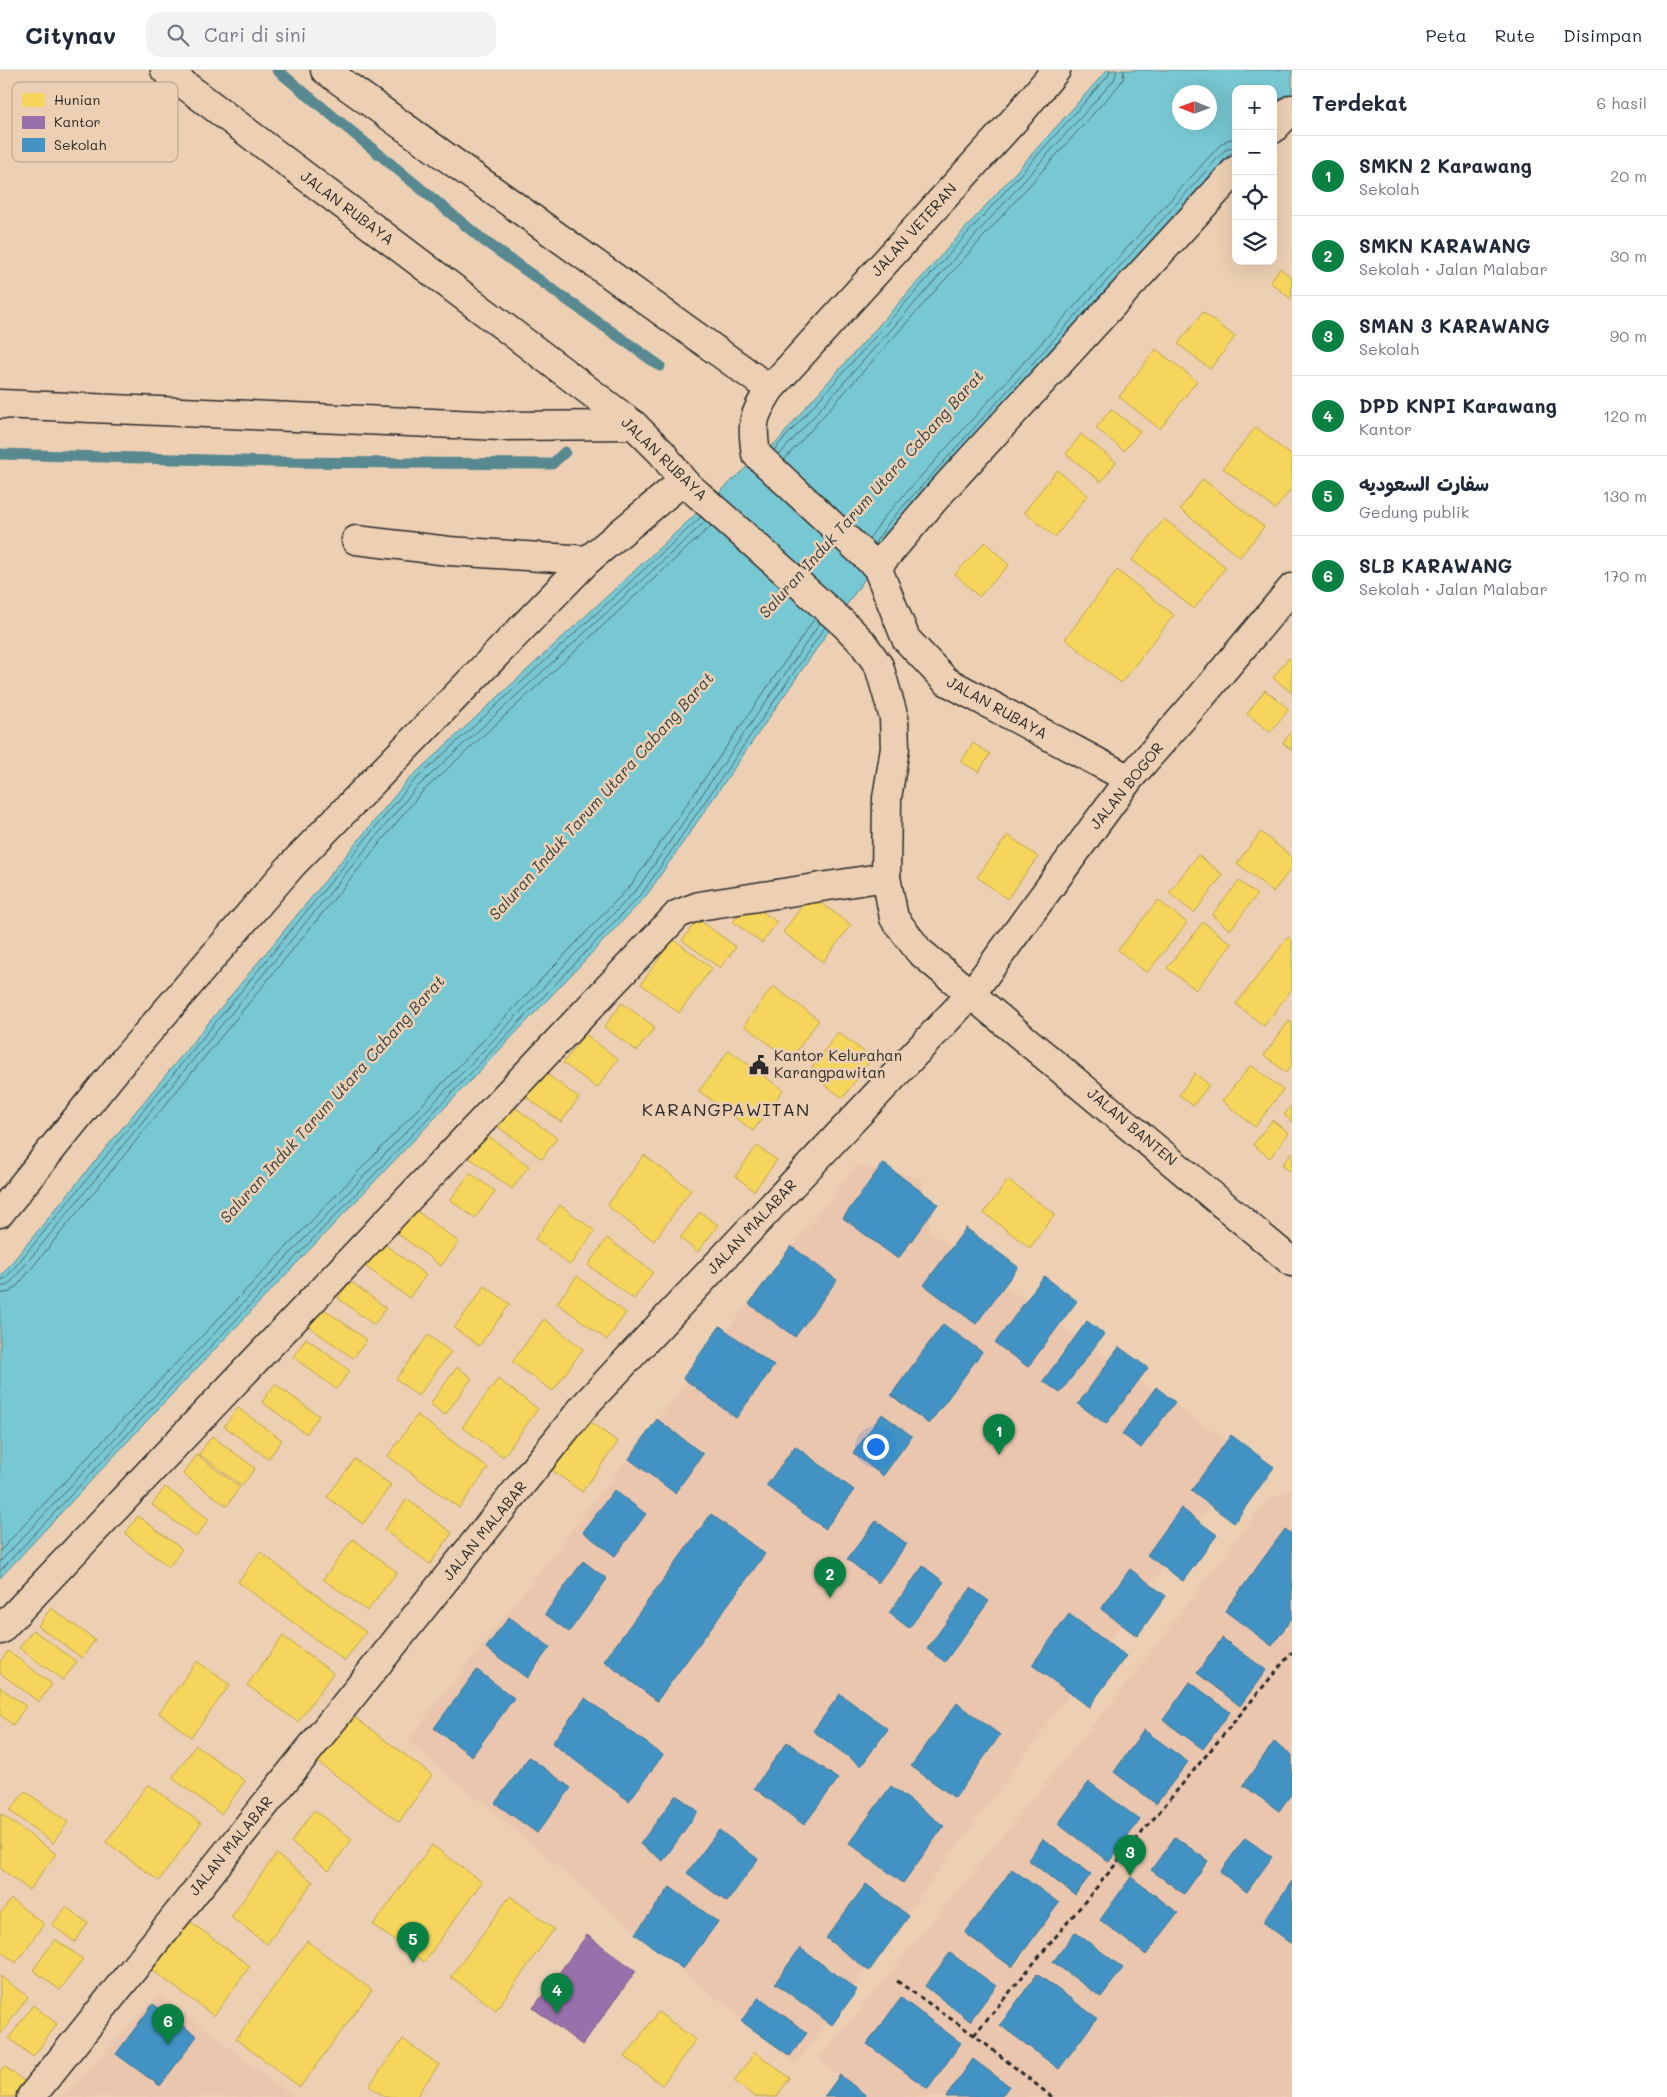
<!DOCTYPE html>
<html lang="id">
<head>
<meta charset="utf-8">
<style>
	body { margin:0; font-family:Mali,"Playpen Sans Arabic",sans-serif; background:#f2f2f3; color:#1f2937 }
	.controls { position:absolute; right:15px; top:15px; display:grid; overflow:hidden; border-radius:10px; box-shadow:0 5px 20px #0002 }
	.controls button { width:45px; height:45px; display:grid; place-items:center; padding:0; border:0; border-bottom:1px solid #e0e1e3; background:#fff; color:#1f2937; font:25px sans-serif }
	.compass { position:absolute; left:1172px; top:15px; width:45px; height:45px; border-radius:50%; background:#fff; box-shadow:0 5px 20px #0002; rotate:271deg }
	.you { position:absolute; left:875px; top:1376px; width:18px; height:18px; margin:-12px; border:4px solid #fff; border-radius:50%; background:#1a73e8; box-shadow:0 0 0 8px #1a73e833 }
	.badge { display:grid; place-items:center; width:32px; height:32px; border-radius:50%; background:#0b8043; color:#fff; font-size:16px; font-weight:700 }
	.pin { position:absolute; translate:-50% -41px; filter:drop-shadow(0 1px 2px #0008) }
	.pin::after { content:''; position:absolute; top:26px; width:18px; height:15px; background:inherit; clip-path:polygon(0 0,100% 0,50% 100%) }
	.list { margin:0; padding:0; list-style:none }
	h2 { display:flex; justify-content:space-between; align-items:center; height:65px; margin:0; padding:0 20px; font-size:21px }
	h2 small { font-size:16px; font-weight:400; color:#747a83 }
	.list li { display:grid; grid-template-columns:32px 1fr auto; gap:15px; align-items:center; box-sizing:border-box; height:80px; padding:0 20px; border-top:1px solid #e0e1e3 }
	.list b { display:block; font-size:19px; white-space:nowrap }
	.list p { margin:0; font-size:16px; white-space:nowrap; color:#747a83 }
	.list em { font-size:16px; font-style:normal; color:#747a83 }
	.icon { flex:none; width:28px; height:28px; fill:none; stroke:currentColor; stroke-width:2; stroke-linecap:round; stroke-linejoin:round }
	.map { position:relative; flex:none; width:1292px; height:2027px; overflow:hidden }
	header { display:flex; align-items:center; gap:30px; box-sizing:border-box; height:70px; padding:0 25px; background:#fff; border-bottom:1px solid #e0e1e3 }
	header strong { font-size:24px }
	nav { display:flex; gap:28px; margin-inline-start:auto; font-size:18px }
	.search { width:350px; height:45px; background:#f2f2f3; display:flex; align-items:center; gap:12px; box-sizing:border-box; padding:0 18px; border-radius:15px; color:#747a83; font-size:19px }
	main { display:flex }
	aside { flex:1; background:#fff }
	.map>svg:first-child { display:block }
</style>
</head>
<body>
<header>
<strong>Citynav</strong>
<div class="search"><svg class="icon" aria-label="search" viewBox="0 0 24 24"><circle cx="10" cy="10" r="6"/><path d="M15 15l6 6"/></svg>Cari di sini</div>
<nav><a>Peta</a><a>Rute</a><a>Disimpan</a></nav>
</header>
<main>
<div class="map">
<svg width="1292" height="2027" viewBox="0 0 1292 2027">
	<rect width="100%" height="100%" fill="#edd0b3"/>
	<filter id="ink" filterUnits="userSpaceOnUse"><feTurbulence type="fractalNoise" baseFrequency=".02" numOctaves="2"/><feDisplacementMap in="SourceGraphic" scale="10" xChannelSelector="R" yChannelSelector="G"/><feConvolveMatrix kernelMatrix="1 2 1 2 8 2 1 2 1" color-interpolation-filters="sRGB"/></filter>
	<g filter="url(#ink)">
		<g fill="#ebc6af">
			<polygon points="856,1095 922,1108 931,1163 1247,1385 796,1994 407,1671"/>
			<polygon points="1292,1417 1292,2027 862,2027 819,1989 1119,1623 1264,1433"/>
			<polygon points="159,1924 294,2027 62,2027"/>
		</g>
		<path fill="#78c8d3" stroke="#598990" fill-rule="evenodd" d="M 1107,0 L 1292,0 L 1292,22 L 1273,43 L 1273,19 L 1236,19 L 1236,85 L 899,459 L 646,826 L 157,1340 L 0,1508 L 0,1207 L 407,711 L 749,395 L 779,370 L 804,339 ZM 1180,22 L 1210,22 L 1210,52 L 1180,52 Z"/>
		<g fill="#f6d55c" stroke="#b9a24d">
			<polygon points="1280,198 1292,208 1291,229 1270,212"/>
			<polygon points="1203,242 1235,267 1210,299 1178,274"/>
			<polygon points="1156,279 1197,311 1160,359 1119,327"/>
			<polygon points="1111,339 1140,361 1124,381 1096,358"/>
			<polygon points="1256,357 1292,386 1292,418 1275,439 1223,398"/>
			<polygon points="1081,364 1116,392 1101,412 1066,384"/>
			<polygon points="1057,400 1088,425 1055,467 1024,442"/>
			<polygon points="1203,409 1264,457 1240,487 1180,439"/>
			<polygon points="1164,449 1226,497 1194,539 1132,490"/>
			<polygon points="985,472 1009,495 979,527 955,504"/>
			<polygon points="1117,500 1174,545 1121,613 1065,569"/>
			<polygon points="1288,588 1292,591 1292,623 1273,608"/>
			<polygon points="1265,620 1289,639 1270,662 1247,644"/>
			<polygon points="1292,661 1292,680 1283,673"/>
			<polygon points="973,673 990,684 979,702 961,692"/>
			<polygon points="1261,762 1292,787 1292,798 1273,822 1237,793"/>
			<polygon points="1008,765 1038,787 1007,829 977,807"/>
			<polygon points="1198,785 1223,805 1194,843 1169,823"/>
			<polygon points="1239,811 1257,825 1230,860 1212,845"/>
			<polygon points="810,825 851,855 823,892 783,862"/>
			<polygon points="1158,830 1187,853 1147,903 1118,880"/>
			<polygon points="748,832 777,852 762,873 733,852"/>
			<polygon points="698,849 736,877 720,898 682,870"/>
			<polygon points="1203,852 1232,874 1196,920 1167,898"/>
			<polygon points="1288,867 1292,870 1292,919 1264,956 1236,934"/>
			<polygon points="673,869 712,898 679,943 641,914"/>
			<polygon points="773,916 819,950 790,990 744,955"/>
			<polygon points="622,933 655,957 637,981 604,957"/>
			<polygon points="1289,951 1292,953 1292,995 1286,1003 1264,985"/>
			<polygon points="838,962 872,988 843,1028 808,1003"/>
			<polygon points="585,964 618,989 597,1018 563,993"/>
			<polygon points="729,980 783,1020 753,1061 699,1021"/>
			<polygon points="1251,995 1283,1020 1255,1057 1222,1031"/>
			<polygon points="544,1002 579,1028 561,1052 526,1027"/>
			<polygon points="1195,1003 1209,1015 1193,1036 1179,1025"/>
			<polygon points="1292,1035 1292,1052 1284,1045"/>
			<polygon points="513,1036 557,1068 542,1089 497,1056"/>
			<polygon points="1272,1050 1289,1063 1270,1088 1253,1075"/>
			<polygon points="484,1063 529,1096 512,1119 467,1086"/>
			<polygon points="757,1076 777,1090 754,1121 735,1106"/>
			<polygon points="1292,1082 1292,1103 1282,1095"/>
			<polygon points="644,1085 691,1120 654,1171 607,1136"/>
			<polygon points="470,1103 495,1121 475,1148 450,1130"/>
			<polygon points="1008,1110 1055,1144 1030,1178 984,1143"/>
			<polygon points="560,1135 595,1161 570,1195 535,1169"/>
			<polygon points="411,1137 459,1172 441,1196 393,1160"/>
			<polygon points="700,1142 718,1155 698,1182 680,1168"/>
			<polygon points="607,1168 653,1202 634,1229 588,1195"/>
			<polygon points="383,1173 426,1205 409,1228 365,1196"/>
			<polygon points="577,1206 626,1243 607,1270 557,1233"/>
			<polygon points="350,1211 386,1238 374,1255 338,1228"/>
			<polygon points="485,1216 510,1234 479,1276 454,1258"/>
			<polygon points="323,1238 367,1270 353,1288 309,1257"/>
			<polygon points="544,1249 583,1279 553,1321 512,1292"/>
			<polygon points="428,1265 451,1282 418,1326 396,1309"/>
			<polygon points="306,1268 350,1301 336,1319 293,1287"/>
			<polygon points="457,1297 472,1308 445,1345 430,1334"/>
			<polygon points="498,1309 538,1339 503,1387 462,1357"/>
			<polygon points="275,1314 319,1346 306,1364 262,1332"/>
			<polygon points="238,1338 282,1370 268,1389 224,1356"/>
			<polygon points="417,1345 488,1398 459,1438 388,1386"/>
			<polygon points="581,1345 618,1372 582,1422 545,1395"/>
			<polygon points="212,1366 255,1398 242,1416 199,1384"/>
			<polygon points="197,1385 240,1417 227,1436 183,1404"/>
			<polygon points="355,1389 391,1415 363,1454 327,1427"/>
			<polygon points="165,1417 209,1449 196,1467 152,1435"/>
			<polygon points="407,1429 452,1463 430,1494 384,1460"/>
			<polygon points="138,1446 182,1479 169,1497 125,1464"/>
			<polygon points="353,1469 397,1502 367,1541 323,1509"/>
			<polygon points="260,1482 366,1562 345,1591 238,1512"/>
			<polygon points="51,1538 95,1570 82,1588 38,1556"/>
			<polygon points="33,1560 77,1592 63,1610 19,1578"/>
			<polygon points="283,1566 333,1603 298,1652 247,1615"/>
			<polygon points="8,1581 52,1614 39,1632 0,1603 0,1592"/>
			<polygon points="197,1591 230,1615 191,1667 159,1643"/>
			<polygon points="0,1617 26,1636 13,1655 0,1645"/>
			<polygon points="350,1644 432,1705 399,1752 315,1690"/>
			<polygon points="196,1675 245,1711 221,1744 172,1708"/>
			<polygon points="148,1714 201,1753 159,1811 106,1772"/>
			<polygon points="25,1721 68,1752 53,1773 10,1741"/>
			<polygon points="314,1740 352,1769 329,1801 291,1772"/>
			<polygon points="1,1744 56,1784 29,1820 0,1798"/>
			<polygon points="432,1775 482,1812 424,1892 373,1855"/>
			<polygon points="276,1784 313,1812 267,1874 231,1847"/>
			<polygon points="510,1826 554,1859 496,1940 451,1907"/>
			<polygon points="11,1829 44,1854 16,1893 0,1881 0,1844"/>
			<polygon points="66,1837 88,1853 75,1872 52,1855"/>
			<polygon points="180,1844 250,1896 214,1946 144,1894"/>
			<polygon points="55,1869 83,1889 60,1920 33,1900"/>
			<polygon points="307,1871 372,1920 300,2017 236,1969"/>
			<polygon points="0,1906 28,1927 0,1965"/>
			<polygon points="33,1935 57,1954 33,1987 9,1968"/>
			<polygon points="658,1942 696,1970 662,2015 625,1987"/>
			<polygon points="403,1969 439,1995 416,2027 385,2027 369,2016"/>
			<polygon points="755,1982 790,2008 776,2027 755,2027 734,2011"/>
			<polygon points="4,1996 31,2016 23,2027 0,2027 0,2001"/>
		</g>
		<polygon fill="#9970ab" stroke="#785b85" points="587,1865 636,1901 582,1975 533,1938"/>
		<g fill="#4393c3" stroke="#3c7495">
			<polygon points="883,1093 938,1134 898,1189 843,1148"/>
			<polygon points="966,1158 1018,1197 976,1254 924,1215"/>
			<polygon points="791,1176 837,1210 795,1267 749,1234"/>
			<polygon points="1044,1206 1077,1231 1028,1297 995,1273"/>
			<polygon points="1087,1251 1104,1264 1060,1323 1043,1311"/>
			<polygon points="943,1254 982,1282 929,1354 891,1325"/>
			<polygon points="720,1256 774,1296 736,1348 683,1308"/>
			<polygon points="1119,1277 1148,1298 1106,1354 1078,1334"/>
			<polygon points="1156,1317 1175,1332 1141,1378 1122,1364"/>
			<polygon points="882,1344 912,1366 883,1406 853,1383"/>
			<polygon points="657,1349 703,1384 675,1423 629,1389"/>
			<polygon points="1231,1365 1274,1397 1234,1453 1191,1421"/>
			<polygon points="795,1376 854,1420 825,1459 766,1416"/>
			<polygon points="614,1420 646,1444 615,1486 583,1462"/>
			<polygon points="1181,1438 1217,1465 1183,1511 1147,1485"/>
			<polygon points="711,1444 765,1484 657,1631 604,1591"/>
			<polygon points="876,1451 907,1474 878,1513 847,1489"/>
			<polygon points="1285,1459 1292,1464 1292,1548 1272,1576 1225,1541"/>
			<polygon points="583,1491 607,1509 569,1562 545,1544"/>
			<polygon points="923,1496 944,1512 909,1558 889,1543"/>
			<polygon points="1130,1499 1166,1526 1137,1566 1101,1539"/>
			<polygon points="971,1518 989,1531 945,1592 927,1579"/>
			<polygon points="1069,1544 1126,1586 1089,1637 1032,1595"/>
			<polygon points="509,1547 550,1577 527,1608 486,1578"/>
			<polygon points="1222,1568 1266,1600 1240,1636 1197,1603"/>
			<polygon points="477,1600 514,1628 472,1686 434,1658"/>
			<polygon points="1190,1612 1230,1642 1203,1679 1163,1650"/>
			<polygon points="840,1624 888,1659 861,1696 813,1661"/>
			<polygon points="585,1628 663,1685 629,1731 552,1673"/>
			<polygon points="957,1633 1000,1665 955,1728 911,1696"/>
			<polygon points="1144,1660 1188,1692 1156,1734 1114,1702"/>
			<polygon points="787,1672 838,1709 804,1755 754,1718"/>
			<polygon points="1274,1672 1292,1685 1292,1723 1279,1741 1243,1715"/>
			<polygon points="529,1687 571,1718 537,1763 495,1733"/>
			<polygon points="1089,1712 1140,1750 1109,1792 1058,1754"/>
			<polygon points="891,1716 944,1756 903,1813 849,1773"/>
			<polygon points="676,1725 698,1741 663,1791 640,1774"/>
			<polygon points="719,1760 758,1789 727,1832 687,1803"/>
			<polygon points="1175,1767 1208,1791 1184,1824 1151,1800"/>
			<polygon points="1245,1768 1272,1787 1247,1822 1220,1802"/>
			<polygon points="1043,1769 1091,1804 1075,1825 1028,1790"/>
			<polygon points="1012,1799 1059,1833 1012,1897 965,1863"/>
			<polygon points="1131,1807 1178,1843 1146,1885 1100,1850"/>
			<polygon points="1292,1811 1292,1874 1263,1852"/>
			<polygon points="866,1814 909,1846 869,1901 826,1868"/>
			<polygon points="670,1817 718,1852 683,1899 635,1864"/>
			<polygon points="1075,1862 1123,1898 1101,1927 1053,1892"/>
			<polygon points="800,1878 857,1920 832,1955 775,1913"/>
			<polygon points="950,1883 996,1916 970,1951 925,1916"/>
			<polygon points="1037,1904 1097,1948 1059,1999 1000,1955"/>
			<polygon points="759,1927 807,1963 790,1986 741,1951"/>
			<polygon points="901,1928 961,1973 928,2019 867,1974"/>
			<polygon points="153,1934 197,1966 160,2016 116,1984"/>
			<polygon points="973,1989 1009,2016 1001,2027 946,2027"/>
			<polygon points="840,2005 868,2027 824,2027"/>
		</g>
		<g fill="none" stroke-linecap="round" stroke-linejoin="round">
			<g stroke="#4a6a6e" stroke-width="1">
				<polyline points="1189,129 1230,84 1236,82"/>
				<polyline points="774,380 1109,5 1110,0"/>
				<polyline points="779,385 1114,10 1117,0"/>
				<polyline points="784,390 1119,15 1123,9 1124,0"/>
				<polyline points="869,469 885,446 1220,75 1227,70 1236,68"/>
				<polyline points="874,474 890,451 1225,80 1236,76"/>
				<polyline points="0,1210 6,1208 410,715 701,447"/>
				<polyline points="0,1216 6,1216 11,1212 415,719 706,451"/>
				<polyline points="0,1224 10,1222 17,1216 420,724 711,456"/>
				<polyline points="0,1481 144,1327 632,814 815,548"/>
				<polyline points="0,1492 149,1332 638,818 820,553"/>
				<polyline points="0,1501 154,1336 643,822 825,557"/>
			</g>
			<g stroke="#598990" stroke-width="11">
				<polyline points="277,0 483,170 660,296"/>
				<polyline points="0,384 275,392 552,394 565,382"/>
			</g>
			<defs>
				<g id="minor">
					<polyline points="325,0 770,319"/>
					<polyline points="1273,59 1292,39"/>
					<polyline points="0,334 501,356 634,355"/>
					<polyline points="356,470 449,481 588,490"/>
					<polyline points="877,497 940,423 1236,100"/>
					<polyline points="0,1143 124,990 292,795 588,490 683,411"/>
					<polyline points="0,1560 678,844 699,836 886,807"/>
					<polyline points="31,2027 585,1335 972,923"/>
				</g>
				<g id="tertiary">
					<polyline points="165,0 634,355 662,383 683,411 844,554 862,572 879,596 894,648 895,678 887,728 886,807 894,848 919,881 1292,1192"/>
					<path d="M 1056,0 L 1016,48 L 770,319 C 753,346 751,352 756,384 L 877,497 L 906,569 L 946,611 L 1129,709"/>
					<polyline points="972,923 1129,709 1201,627 1292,518"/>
				</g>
			</defs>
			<use href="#minor" stroke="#2b2b2b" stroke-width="31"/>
			<use href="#tertiary" stroke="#2b2b2b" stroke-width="31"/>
			<g stroke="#2b2b2b" stroke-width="3" stroke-dasharray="5 4" stroke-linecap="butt">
				<polyline points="897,1911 974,1965 1052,2027"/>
				<polyline points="974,1965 1292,1582"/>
			</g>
			<use href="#minor" stroke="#edd0b3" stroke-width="28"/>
			<use href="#tertiary" stroke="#edd0b3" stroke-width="28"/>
		</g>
	</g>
	<defs>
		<symbol id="civic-bare" viewBox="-9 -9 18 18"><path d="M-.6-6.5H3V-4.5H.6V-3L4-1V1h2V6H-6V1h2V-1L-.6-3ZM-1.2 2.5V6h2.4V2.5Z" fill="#2b2b2b" stroke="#edd0b3" stroke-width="2.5" paint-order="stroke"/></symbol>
	</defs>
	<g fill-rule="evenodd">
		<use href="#civic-bare" x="745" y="981" width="28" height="28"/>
	</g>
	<g text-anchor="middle" stroke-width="5" stroke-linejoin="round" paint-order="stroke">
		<g font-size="15" fill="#2b2b2b" stroke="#edd0b3">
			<text transform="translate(347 138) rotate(37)" y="5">JALAN RUBAYA</text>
			<text transform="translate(914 160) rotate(-48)" y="5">JALAN VETERAN</text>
			<text transform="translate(664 389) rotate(44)" y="5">JALAN RUBAYA</text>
			<text transform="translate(997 638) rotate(29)" y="5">JALAN RUBAYA</text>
			<text transform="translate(1127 716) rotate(-51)" y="5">JALAN BOGOR</text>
			<text transform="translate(1132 1057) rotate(40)" y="5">JALAN BANTEN</text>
			<text transform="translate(752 1157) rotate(-47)" y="5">JALAN MALABAR</text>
			<text transform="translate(485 1461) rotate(-51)" y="5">JALAN MALABAR</text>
			<text transform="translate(231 1776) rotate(-51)" y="5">JALAN MALABAR</text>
		</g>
		<g font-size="15" fill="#2b2b2b" stroke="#edd0b3" text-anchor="start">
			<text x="774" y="991">Kantor Kelurahan<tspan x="774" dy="17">Karangpawitan</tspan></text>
		</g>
		<g font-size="16" font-style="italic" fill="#374344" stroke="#edd0b3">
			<text transform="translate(871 424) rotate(-48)" y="6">Saluran Induk Tarum Utara Cabang Barat</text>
			<text transform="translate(601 726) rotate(-48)" y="6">Saluran Induk Tarum Utara Cabang Barat</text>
			<text transform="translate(332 1029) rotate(-48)" y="6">Saluran Induk Tarum Utara Cabang Barat</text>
		</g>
		<g font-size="18" letter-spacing="1" fill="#2b2b2b" stroke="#edd0b3">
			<text x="726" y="1046">KARANGPAWITAN</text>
		</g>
	</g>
	<rect x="12" y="12" width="166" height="80" rx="8" fill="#edd0b3" stroke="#b39e8a" stroke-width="1"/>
	<rect x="22" y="23" width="23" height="14" fill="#f6d55c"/>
	<rect x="22" y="46" width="23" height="13" fill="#9970ab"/>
	<rect x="22" y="68" width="23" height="14" fill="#4393c3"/>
	<g font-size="14" fill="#2b2b2b">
		<text x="54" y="35">Hunian</text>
		<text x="54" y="57">Kantor</text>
		<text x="54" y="80">Sekolah</text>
	</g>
</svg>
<div class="controls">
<button>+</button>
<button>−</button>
<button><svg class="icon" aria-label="locate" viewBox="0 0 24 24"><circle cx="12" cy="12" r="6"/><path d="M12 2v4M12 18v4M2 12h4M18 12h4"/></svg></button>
<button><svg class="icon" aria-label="layers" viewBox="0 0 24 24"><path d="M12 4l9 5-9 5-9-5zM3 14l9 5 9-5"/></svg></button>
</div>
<svg class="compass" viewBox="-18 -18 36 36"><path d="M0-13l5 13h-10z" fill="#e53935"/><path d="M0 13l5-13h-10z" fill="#747a83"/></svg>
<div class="you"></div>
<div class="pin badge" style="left:999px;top:1385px">1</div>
<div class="pin badge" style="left:830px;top:1528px">2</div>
<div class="pin badge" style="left:1130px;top:1806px">3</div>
<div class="pin badge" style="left:557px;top:1944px">4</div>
<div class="pin badge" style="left:413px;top:1893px">5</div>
<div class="pin badge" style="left:168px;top:1975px">6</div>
</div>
<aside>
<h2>Terdekat<small>6 hasil</small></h2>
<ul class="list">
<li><span class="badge">1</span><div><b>SMKN 2 Karawang</b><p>Sekolah</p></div><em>20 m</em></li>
<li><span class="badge">2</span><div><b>SMKN KARAWANG</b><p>Sekolah · Jalan Malabar</p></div><em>30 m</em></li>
<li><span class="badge">3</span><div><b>SMAN 3 KARAWANG</b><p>Sekolah</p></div><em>90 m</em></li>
<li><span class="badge">4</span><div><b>DPD KNPI Karawang</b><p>Kantor</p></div><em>120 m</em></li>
<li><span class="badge">5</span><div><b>سفارت السعوديه</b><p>Gedung publik</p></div><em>130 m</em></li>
<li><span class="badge">6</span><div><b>SLB KARAWANG</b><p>Sekolah · Jalan Malabar</p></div><em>170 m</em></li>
</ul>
</aside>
</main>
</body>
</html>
